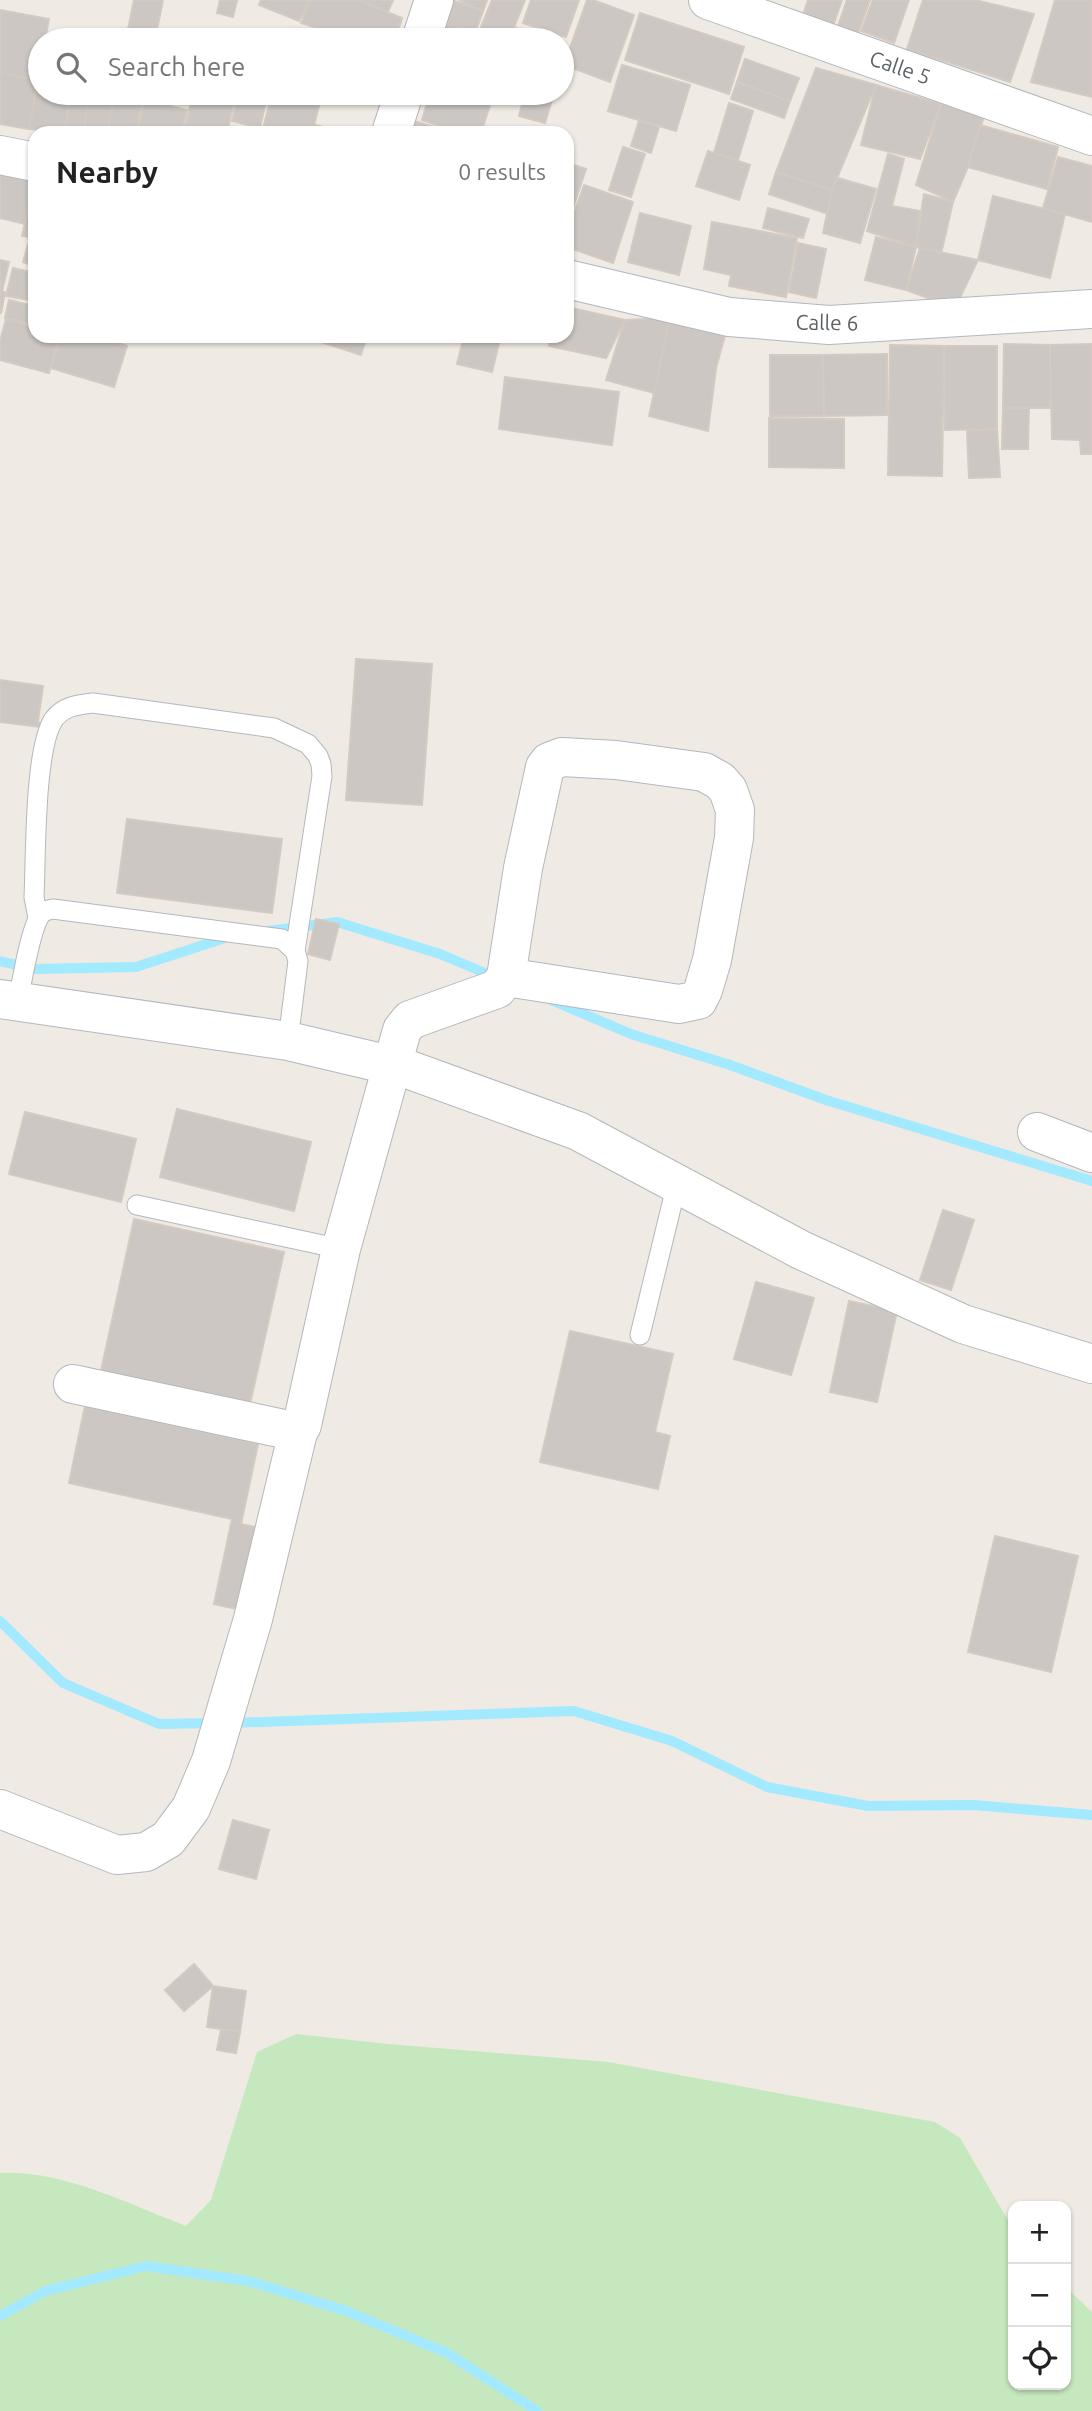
<!DOCTYPE html>
<html lang="en">
<head>
<meta charset="utf-8">
<style>
	body { margin:0; font-family:Ubuntu,sans-serif; background:#f2f2f2; color:#222 }
	.controls { position:absolute; right:21px; bottom:21px; display:grid; overflow:hidden; border-radius:14px; box-shadow:0 2px 5px #0004 }
	.controls button { width:63px; height:63px; display:grid; place-items:center; padding:0; border:0; border-bottom:2px solid #e0e0e0; background:#fff; color:#222; font:35px sans-serif }
	.list { margin:0; padding:0; list-style:none }
	h2 { display:flex; justify-content:space-between; align-items:center; height:91px; margin:0; padding:0 28px; font-size:30px }
	h2 small { font-size:23px; font-weight:400; color:#767676 }
	.icon { flex:none; width:38px; height:38px; fill:none; stroke:currentColor; stroke-width:2; stroke-linecap:round; stroke-linejoin:round }
	.map { position:relative; flex:none; width:1092px; height:2411px; overflow:hidden }
	.search { position:absolute; background:#fff; box-shadow:0 2px 5px #0004; left:28px; top:28px; width:546px; height:77px; display:flex; align-items:center; gap:18px; box-sizing:border-box; padding:0 24px; border-radius:38px; color:#767676; font-size:26px }
	.panel { position:absolute; background:#fff; box-shadow:0 2px 5px #0004; left:28px; top:126px; width:546px; height:217px; border-radius:21px }
	.map>svg:first-child { display:block }
</style>
</head>
<body>
<div class="map">
<svg width="1092" height="2411" viewBox="0 0 1092 2411">
	<rect width="100%" height="100%" fill="#efeae3"/>
	<path fill="#c6e8be" d="M 296,2034 L 388,2044 L 608,2062 L 935,2122 L 960,2138 L 1013,2229 L 1013,2385 L 1066,2385 L 1066,2287 L 1092,2312 L 1092,2411 L 0,2411 L 0,2173 C 63,2170 128,2204 186,2226 L 211,2200 L 257,2052 Z"/>
	<g fill="none" stroke-linecap="round" stroke-linejoin="round">
		<g stroke="#a3e9ff" stroke-width="10">
			<polyline points="268,931 337,922 440,954 497,978"/>
			<polyline points="0,961 35,969 136,967 231,936"/>
			<polyline points="551,1000 631,1034 730,1065 826,1100 1092,1181"/>
			<polyline points="0,1621 63,1683 159,1724 214,1723"/>
			<polyline points="230,1723 574,1711 672,1741 767,1787 868,1806 973,1805 1092,1815"/>
			<polyline points="0,2316 45,2291 146,2266 248,2281 346,2311 447,2353 537,2411"/>
		</g>
	</g>
	<g fill="#ccc7c2" stroke="#d4cac1" stroke-width="2">
		<polygon points="134,0 163,0 155,40 126,39"/>
		<polygon points="220,0 237,0 233,17 217,13"/>
		<polygon points="261,0 310,0 299,21 259,5"/>
		<polygon points="310,0 358,0 402,18 395,40 353,40 301,23"/>
		<polygon points="358,0 393,0 388,12"/>
		<polygon points="452,0 483,11 475,33 460,27 456,40 444,35 445,24"/>
		<polygon points="459,0 487,0 483,11"/>
		<polygon points="492,0 525,0 509,40 500,40 479,32"/>
		<polygon points="531,0 579,0 566,37 523,23"/>
		<polygon points="587,0 593,0 634,15 610,82 564,65"/>
		<polygon points="808,0 842,0 833,26 803,15"/>
		<polygon points="847,0 870,0 858,33 838,26"/>
		<polygon points="873,0 909,0 894,43 861,31"/>
		<polygon points="923,0 975,0 1034,14 1010,82 907,49"/>
		<polygon points="1055,0 1092,0 1092,97 1031,82"/>
		<polygon points="0,10 49,19 45,40 40,40 38,80 0,73"/>
		<polygon points="640,13 744,47 729,94 625,60"/>
		<polygon points="515,28 541,35 540,40 512,40"/>
		<polygon points="459,29 465,31 463,40 442,40 444,36 456,40"/>
		<polygon points="745,59 799,78 790,101 737,82"/>
		<polygon points="622,65 690,85 676,131 608,111"/>
		<polygon points="40,68 40,93 72,93 64,133 29,129"/>
		<polygon points="816,68 876,85 832,190 776,172"/>
		<polygon points="0,73 38,80 29,129 0,124"/>
		<polygon points="737,82 790,101 784,118 731,99"/>
		<polygon points="876,85 941,104 920,159 861,145"/>
		<polygon points="72,93 90,93 83,133 64,133"/>
		<polygon points="90,93 115,93 107,133 83,133"/>
		<polygon points="115,93 144,93 136,133 107,133"/>
		<polygon points="193,93 236,93 227,133 184,133"/>
		<polygon points="238,93 268,93 260,128 232,121"/>
		<polygon points="272,93 302,93 321,98 312,133 262,133"/>
		<polygon points="430,93 452,93 490,105 481,133 462,133 422,120"/>
		<polygon points="525,93 554,93 545,123 519,116"/>
		<polygon points="145,100 187,110 182,133 137,133"/>
		<polygon points="729,103 753,111 738,160 714,153"/>
		<polygon points="941,104 984,116 968,167 953,202 916,185"/>
		<polygon points="414,121 448,131 448,133 410,133"/>
		<polygon points="639,121 659,127 651,153 631,146"/>
		<polygon points="315,125 349,133 313,133"/>
		<polygon points="980,125 1058,147 1047,189 968,167"/>
		<polygon points="623,147 645,154 631,197 609,190"/>
		<polygon points="708,151 750,165 739,200 696,186"/>
		<polygon points="888,154 904,159 892,206 920,211 916,247 867,231"/>
		<polygon points="1058,157 1092,166 1092,222 1043,208"/>
		<polygon points="0,162 35,180 25,224 0,218"/>
		<polygon points="567,163 586,169 567,226"/>
		<polygon points="776,172 832,190 828,214 769,194"/>
		<polygon points="838,178 876,189 860,243 823,233 832,190"/>
		<polygon points="35,180 35,238 22,236"/>
		<polygon points="584,185 633,202 613,263 567,247 567,234"/>
		<polygon points="924,194 953,202 941,254 916,247"/>
		<polygon points="993,196 1065,214 1050,278 978,260"/>
		<polygon points="768,208 809,219 803,238 763,228"/>
		<polygon points="640,213 691,226 679,275 628,262"/>
		<polygon points="712,222 797,238 786,297 729,286 731,275 704,269"/>
		<polygon points="876,237 916,247 906,290 865,280"/>
		<polygon points="798,243 826,249 816,298 789,292"/>
		<polygon points="28,245 35,247 35,266 23,262"/>
		<polygon points="920,248 978,260 955,308 906,290"/>
		<polygon points="0,260 9,262 2,291 0,291"/>
		<polygon points="13,268 35,273 34,301 6,296"/>
		<polygon points="0,291 5,292 1,313 0,313"/>
		<polygon points="9,300 30,305 28,311 35,313 35,325 5,318"/>
		<polygon points="567,307 625,320 606,358 549,346 551,336 567,336"/>
		<polygon points="670,318 654,393 606,380 625,320"/>
		<polygon points="670,318 726,332 716,368 708,431 649,416"/>
		<polygon points="6,319 35,327 35,336 59,336 49,373 0,360 0,342"/>
		<polygon points="61,336 94,336 127,346 114,387 51,368"/>
		<polygon points="303,336 367,336 361,355"/>
		<polygon points="464,336 488,336 500,339 492,372 457,364"/>
		<polygon points="1004,344 1050,345 1050,408 1003,408"/>
		<polygon points="1092,344 1092,454 1081,454 1080,440 1052,439 1050,345"/>
		<polygon points="890,345 944,346 942,476 888,475"/>
		<polygon points="944,346 997,346 997,429 945,430"/>
		<polygon points="887,354 887,415 824,416 823,355"/>
		<polygon points="770,355 823,355 824,416 770,416"/>
		<polygon points="505,377 619,392 612,445 499,429"/>
		<polygon points="1003,408 1029,408 1028,449 1002,449"/>
		<polygon points="769,418 844,419 844,468 769,467"/>
		<polygon points="997,429 1000,477 969,478 967,431"/>
		<polygon points="356,659 432,664 422,805 346,800"/>
		<polygon points="0,680 43,686 38,721 41,727 0,722"/>
		<polygon points="127,819 282,839 272,913 117,893"/>
		<polygon points="316,919 339,924 330,960 308,954"/>
		<polygon points="177,1109 311,1142 294,1211 160,1177"/>
		<polygon points="25,1112 136,1139 121,1202 9,1174"/>
		<polygon points="943,1210 974,1220 951,1290 920,1280"/>
		<polygon points="134,1219 284,1252 250,1404 101,1371"/>
		<polygon points="756,1282 814,1298 791,1375 734,1359"/>
		<polygon points="849,1301 897,1311 877,1402 830,1392"/>
		<polygon points="570,1331 673,1354 655,1432 670,1436 658,1489 540,1462"/>
		<polygon points="85,1406 258,1444 241,1524 290,1535 272,1617 214,1604 232,1519 69,1483"/>
		<polygon points="995,1536 1078,1556 1051,1672 968,1652"/>
		<polygon points="233,1820 269,1830 256,1879 219,1869"/>
		<polygon points="194,1964 213,1986 184,2011 165,1990"/>
		<polygon points="213,1986 246,1991 240,2032 207,2027"/>
		<polygon points="221,2029 240,2032 236,2053 217,2050"/>
	</g>
	<g fill="none" stroke-linecap="round" stroke-linejoin="round">
		<defs>
			<g id="service">
				<path d="M 38,918 L 34,897 C 36,858 34,748 54,719 C 64,706 77,705 93,703 L 274,728 L 308,744 L 318,756 L 321,764 L 322,776 L 295,951"/>
				<path d="M 18,1000 C 22,982 31,924 42,913 C 46,910 48,910 53,909 L 282,939 L 295,951 L 298,961 L 288,1041"/>
				<polyline points="137,1205 341,1249"/>
				<polyline points="640,1335 677,1183"/>
			</g>
			<g id="minor">
				<polyline points="708,0 1092,136"/>
				<polyline points="421,40 434,0"/>
				<polyline points="391,133 404,93"/>
				<polyline points="0,155 35,162"/>
				<polyline points="567,279 729,317 829,325 1092,309"/>
				<polyline points="0,999 288,1041 407,1069 578,1131 801,1250 963,1324 1092,1364"/>
				<polyline points="1037,1132 1092,1153"/>
				<polyline points="73,1384 298,1432 302,1425 341,1249 402,1030 410,1020 497,989 506,977 523,868 545,767 549,762 562,757 616,760 704,772 720,781 728,790 735,810 734,838 712,960 703,990 698,1000 679,1004 506,977"/>
				<polyline points="0,1809 117,1855 146,1852 168,1839 191,1808 211,1761 253,1619 298,1432"/>
			</g>
		</defs>
		<use href="#service" stroke="#b4b8bb" stroke-width="21"/>
		<use href="#minor" stroke="#b4b8bb" stroke-width="40"/>
		<use href="#service" stroke="#fff" stroke-width="19"/>
		<use href="#minor" stroke="#fff" stroke-width="38"/>
	</g>
	<g text-anchor="middle" stroke-width="5" stroke-linejoin="round" paint-order="stroke">
		<g font-size="21" fill="#5b6165" stroke="#fff">
			<text transform="translate(900 68) rotate(19)" y="7">Calle 5</text>
			<text transform="translate(827 323) rotate(1)" y="7">Calle 6</text>
		</g>
	</g>
</svg>
<div class="controls">
<button>+</button>
<button>−</button>
<button><svg class="icon" aria-label="locate" viewBox="0 0 24 24"><circle cx="12" cy="12" r="6"/><path d="M12 2v4M12 18v4M2 12h4M18 12h4"/></svg></button>
</div>
<div class="search"><svg class="icon" aria-label="search" viewBox="0 0 24 24"><circle cx="10" cy="10" r="6"/><path d="M15 15l6 6"/></svg>Search here</div>
<section class="panel">
<h2>Nearby<small>0 results</small></h2>
<ul class="list">
</ul>
</section>
</div>
</body>
</html>
